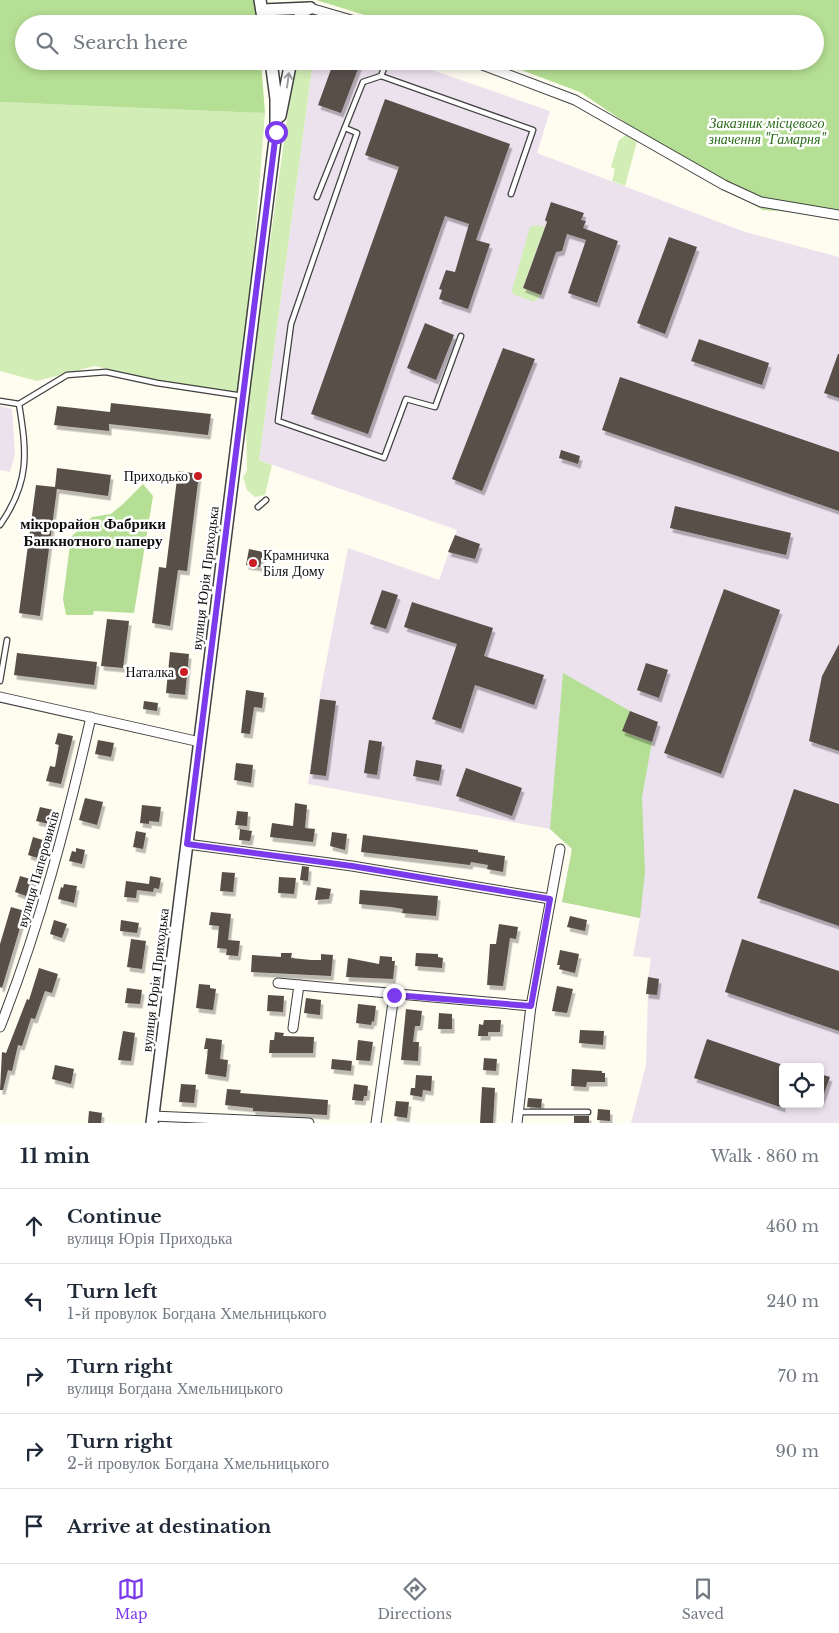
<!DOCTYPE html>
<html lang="en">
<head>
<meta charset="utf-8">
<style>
	body { margin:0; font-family:"Libre Baskerville",serif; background:#f6f6f7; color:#1f2937 }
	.controls { position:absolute; right:15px; bottom:15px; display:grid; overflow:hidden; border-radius:5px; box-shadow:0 2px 8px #0003 }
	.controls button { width:45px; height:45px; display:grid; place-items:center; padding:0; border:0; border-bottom:1px solid #e0e1e3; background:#fff; color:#1f2937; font:25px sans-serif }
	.stop { position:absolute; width:15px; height:15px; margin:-11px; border:4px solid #7c3aed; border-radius:50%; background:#fff }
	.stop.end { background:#7c3aed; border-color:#fff; box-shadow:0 1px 5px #0008 }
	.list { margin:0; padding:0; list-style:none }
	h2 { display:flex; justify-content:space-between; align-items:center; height:65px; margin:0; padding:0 20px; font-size:21px }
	h2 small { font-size:16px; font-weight:400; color:#747a83 }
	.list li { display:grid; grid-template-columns:32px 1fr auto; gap:15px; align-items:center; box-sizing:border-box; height:75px; padding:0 20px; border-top:1px solid #e0e1e3 }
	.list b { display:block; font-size:19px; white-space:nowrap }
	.list p { margin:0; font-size:16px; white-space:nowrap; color:#747a83 }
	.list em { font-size:16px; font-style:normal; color:#747a83 }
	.icon { flex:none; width:28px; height:28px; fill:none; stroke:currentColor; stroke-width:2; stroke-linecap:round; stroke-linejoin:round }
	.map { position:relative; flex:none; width:839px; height:1123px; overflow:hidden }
	.search { position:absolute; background:#fff; box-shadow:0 2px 8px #0003; left:15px; right:15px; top:15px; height:55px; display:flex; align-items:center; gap:12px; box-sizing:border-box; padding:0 18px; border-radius:28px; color:#747a83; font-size:19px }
	.sheet { height:440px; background:#fff }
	nav { display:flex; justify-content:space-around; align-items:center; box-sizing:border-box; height:70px; border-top:1px solid #e0e1e3; background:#fff; font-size:14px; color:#747a83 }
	nav a { display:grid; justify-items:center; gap:2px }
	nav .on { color:#7c3aed }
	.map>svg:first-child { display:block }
</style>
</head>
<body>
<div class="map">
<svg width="839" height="1123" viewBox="0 0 839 1123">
	<defs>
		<filter id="shadow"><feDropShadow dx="2.5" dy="4.5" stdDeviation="0" flood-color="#0004"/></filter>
	</defs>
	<rect width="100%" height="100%" fill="#fffcf0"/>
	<g fill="#ece2ee" fill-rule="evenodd">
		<path d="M 313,61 L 406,61 L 550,111 L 537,153 L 745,232 L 839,257 L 839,1123 L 631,1123 L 646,1065 L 648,994 L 646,994 L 651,958 L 633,956 L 640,918 L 562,902 L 572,849 L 550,829 L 308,784 L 320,694 L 348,548 L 439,580 L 457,530 L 259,460 ZM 783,1067 L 820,1067 L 820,1104 L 783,1104 Z"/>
		<polygon points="0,406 12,409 15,454 10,472 0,470"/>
	</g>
	<g fill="#d2edb6">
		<polygon points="316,11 353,24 302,24 308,16"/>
		<polygon points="289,16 293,18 294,24 275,24 277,19"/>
		<polygon points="295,61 313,61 259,460 272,465 265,495 255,497 247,490 243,477 247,471 246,417"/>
		<polygon points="0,102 265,113 243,394 155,380 95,366 37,381 0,371"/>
		<polygon points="626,135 638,138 625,186 612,181 615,169 611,167 619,140"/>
		<polygon points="537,225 545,227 523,288 541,295 534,302 513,294 512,290 530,227"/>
	</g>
	<g fill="#b5df94">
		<polygon points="0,0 253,0 258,24 24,24 24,61 261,61 265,113 0,102"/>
		<polygon points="316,0 839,0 839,215 763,210 709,179 580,92 497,61 815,61 815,24 394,24"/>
		<polygon points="143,484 153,496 134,613 94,611 93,615 66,615 63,599 71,537 92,517 111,514 123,504"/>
		<polygon points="563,673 630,711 623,731 652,742 642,797 645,872 640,918 562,902 572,849 550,829"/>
	</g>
	<g fill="#584f4a" filter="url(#shadow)">
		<polygon points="334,61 361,61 341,113 318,105"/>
		<polygon points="385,99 510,144 476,240 490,244 468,309 439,299 442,290 439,289 446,270 455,272 469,224 445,216 368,434 311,414 399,167 365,155"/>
		<polygon points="551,202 584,213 581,220 586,221 583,228 618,241 597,303 568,293 586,240 567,234 562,251 556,252 541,295 523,288 547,222 545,220"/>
		<polygon points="669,237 697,247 665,334 637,323"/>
		<polygon points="425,323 454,335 436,380 407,368"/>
		<polygon points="699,339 769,363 762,385 691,361"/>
		<polygon points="503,348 535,359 482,491 452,479"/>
		<polygon points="838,354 839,354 839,398 824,393"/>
		<polygon points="620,377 839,452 839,511 602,430"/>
		<polygon points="111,403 211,414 208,435 109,424 109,431 54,425 57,406 110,412"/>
		<polygon points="561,450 580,456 578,464 559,458"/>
		<polygon points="57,468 111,475 108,496 57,489 40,616 19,613 36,485 55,487"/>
		<polygon points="178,471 199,474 187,571 178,570 170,626 152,623 159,567 166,568"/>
		<polygon points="675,506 791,533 786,555 670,528"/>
		<polygon points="455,535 480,544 475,559 448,552"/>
		<polygon points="249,549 263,552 260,567 246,565"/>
		<polygon points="724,589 780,610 721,774 664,753"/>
		<polygon points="382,590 398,595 386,629 370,624"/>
		<polygon points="412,602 493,628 484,656 544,675 534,705 475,685 461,729 432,719 457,644 404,627"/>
		<polygon points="107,619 129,621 123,668 101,666"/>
		<polygon points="839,644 839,751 809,741 822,676"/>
		<polygon points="170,652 189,654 185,695 166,693"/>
		<polygon points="17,653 97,662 94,685 14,675"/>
		<polygon points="646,663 668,670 659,698 637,690"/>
		<polygon points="246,690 264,693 262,708 254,707 250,734 241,733"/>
		<polygon points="320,699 336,701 326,776 310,774"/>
		<polygon points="144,701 158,703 157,711 143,709"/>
		<polygon points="630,711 658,722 652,742 622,731"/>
		<polygon points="58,733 73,736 61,784 46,781 50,766 55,767 59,745 55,744"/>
		<polygon points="98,740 114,743 111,757 95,754"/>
		<polygon points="369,740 382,742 377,775 364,773"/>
		<polygon points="416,760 442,765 439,781 413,776"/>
		<polygon points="236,763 253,765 251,783 234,780"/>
		<polygon points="466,768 522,788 512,816 456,796"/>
		<polygon points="794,789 839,804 839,926 757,898"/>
		<polygon points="85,798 103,802 97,825 79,820"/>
		<polygon points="295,803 307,805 305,828 315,829 313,842 270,837 272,823 293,826"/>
		<polygon points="142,805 161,807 159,822 149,821 149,824 140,823"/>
		<polygon points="40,807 53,810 49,824 36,821"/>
		<polygon points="237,811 248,812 247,826 235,825"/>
		<polygon points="240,829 252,831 250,841 239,840"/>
		<polygon points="136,831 146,833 143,849 133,847"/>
		<polygon points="332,832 347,834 345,850 330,846"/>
		<polygon points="363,835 478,850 478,852 505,856 503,872 487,869 488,865 471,862 470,865 361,852"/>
		<polygon points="33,837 46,841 41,859 28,855"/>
		<polygon points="76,848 85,850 82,864 69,861 72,851 76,852"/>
		<polygon points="302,866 309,867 308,881 300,880"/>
		<polygon points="222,872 235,873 233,892 220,891"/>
		<polygon points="20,876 34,880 29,897 15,892"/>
		<polygon points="150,876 161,878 159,889 154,888 153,892 137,890 136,898 124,897 126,881 149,884"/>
		<polygon points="279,877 296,878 294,894 278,893"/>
		<polygon points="64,884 77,886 74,903 58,899 61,887 63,888"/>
		<polygon points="317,887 331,889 329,899 315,900"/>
		<polygon points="360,890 438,896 436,916 402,913 403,909 391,907 359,904"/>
		<polygon points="11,907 25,911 2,988 0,987 0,944"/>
		<polygon points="211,912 231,914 228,940 240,941 238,956 226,955 227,949 217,948 219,926 209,925"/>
		<polygon points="570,916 587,920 585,931 567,927"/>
		<polygon points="54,920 67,924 62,938 50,934"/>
		<polygon points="121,920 139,923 137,933 120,931"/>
		<polygon points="499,924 518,927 516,939 510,938 503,986 487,985 490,944 496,944"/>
		<polygon points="131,939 146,941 142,969 127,967"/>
		<polygon points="742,939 839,971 839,1031 725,992"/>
		<polygon points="560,950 579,954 575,973 559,969 560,965 557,965"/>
		<polygon points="281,953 292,953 291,958 311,960 321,960 321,954 333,955 331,976 251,972 252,955 281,957"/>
		<polygon points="416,953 438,954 438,957 443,958 442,968 415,966"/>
		<polygon points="380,956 392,957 392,961 395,961 393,979 346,977 348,958 379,964"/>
		<polygon points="39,968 58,974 52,993 45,991 35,1019 31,1018 22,1046 18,1045 12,1071 8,1070 3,1090 0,1090 2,1052 6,1053 27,999 29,1000"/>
		<polygon points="648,977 659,979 657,995 646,994"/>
		<polygon points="199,984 210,985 210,988 216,989 213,1010 196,1008"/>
		<polygon points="557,986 573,989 567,1013 552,1011"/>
		<polygon points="127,988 142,990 140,1004 125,1003"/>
		<polygon points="268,995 284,996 283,1012 267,1011"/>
		<polygon points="306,998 321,1000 320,1015 304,1013"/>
		<polygon points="358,1004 376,1006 374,1022 372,1021 371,1025 356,1023"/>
		<polygon points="406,1009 422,1011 420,1026 415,1026 413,1042 419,1042 418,1061 401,1060"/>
		<polygon points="439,1013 452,1014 452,1029 438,1029"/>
		<polygon points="484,1020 501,1020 500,1032 488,1032 488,1036 478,1036 479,1024 483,1025"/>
		<polygon points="580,1030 604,1031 603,1045 579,1043"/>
		<polygon points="123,1031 135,1033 131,1061 118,1060"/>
		<polygon points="275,1032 284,1033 283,1036 314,1037 313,1053 269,1053 270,1040 274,1040"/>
		<polygon points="206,1038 222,1040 220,1059 228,1060 226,1077 205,1074 208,1049 204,1049"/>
		<polygon points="707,1039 783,1065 783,1108 694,1078"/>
		<polygon points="358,1040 373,1042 370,1061 356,1060"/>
		<polygon points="484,1058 497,1059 496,1071 483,1070"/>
		<polygon points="332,1059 352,1061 351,1071 331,1069"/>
		<polygon points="55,1065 74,1069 71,1084 52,1079"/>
		<polygon points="572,1069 602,1071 602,1073 605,1073 605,1082 587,1082 586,1087 571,1086"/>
		<polygon points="820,1074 830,1077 821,1102 820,1102"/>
		<polygon points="416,1075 432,1076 431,1091 423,1090 422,1097 410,1095 411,1088 415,1088"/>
		<polygon points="181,1084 196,1085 194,1103 179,1102"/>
		<polygon points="354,1084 368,1086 367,1096 364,1096 363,1101 352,1100"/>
		<polygon points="482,1087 495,1088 493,1123 480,1123"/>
		<polygon points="227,1089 241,1090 240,1093 328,1100 327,1115 253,1111 253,1108 225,1105"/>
		<polygon points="528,1098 542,1099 541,1108 527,1107"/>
		<polygon points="396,1101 409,1102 407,1118 394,1116"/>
		<polygon points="598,1109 610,1110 610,1121 597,1120"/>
		<polygon points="89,1111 102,1113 101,1123 88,1123"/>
		<rect x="574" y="1116" width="15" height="7"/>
	</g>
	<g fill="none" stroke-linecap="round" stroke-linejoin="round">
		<defs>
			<g id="service">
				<polyline points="381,76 533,130 511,194"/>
				<polyline points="345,128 357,133 291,324 278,421 384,458 406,399 435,407 461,336"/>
				<polyline points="317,197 363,82 381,76 387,61"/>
				<polyline points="0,401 19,404 67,375 106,372 157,383 243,396"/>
				<polyline points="258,507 266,500"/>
				<path d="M 0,525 C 30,482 27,453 19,404"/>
				<polyline points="0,681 7,640"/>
				<polyline points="518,1112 588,1112"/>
			</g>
			<g id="minor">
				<polyline points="310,8 365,24"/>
				<polyline points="472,61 575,100 724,185 761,202 839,215"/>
				<polyline points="0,697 200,742"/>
				<polyline points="187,844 352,866 550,899"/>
				<polyline points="278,983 299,985 293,1028"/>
				<polyline points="299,985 531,1006"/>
				<path d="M 0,1027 C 40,926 67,822 91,717"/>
				<polyline points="153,1116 309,1123"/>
				<polyline points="376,1123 394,995"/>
				<polyline points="517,1123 531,1006 560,849"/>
			</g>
			<g id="tertiary">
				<polyline points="260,0 264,24"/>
				<polyline points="262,10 310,8"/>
				<polyline points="296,24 302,12 310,8"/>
				<polyline points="280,116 291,61"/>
				<polyline points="152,1123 276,132 276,99 271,61"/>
			</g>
		</defs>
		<use href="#service" stroke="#414141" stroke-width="7"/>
		<use href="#minor" stroke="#414141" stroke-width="11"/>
		<use href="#tertiary" stroke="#414141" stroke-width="14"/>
		<use href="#service" stroke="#fff" stroke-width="4.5"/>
		<use href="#minor" stroke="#fff" stroke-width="9"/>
		<use href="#tertiary" stroke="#fff" stroke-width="11"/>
	</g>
	<defs><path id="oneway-shaft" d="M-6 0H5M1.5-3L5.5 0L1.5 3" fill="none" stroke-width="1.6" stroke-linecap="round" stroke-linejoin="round" transform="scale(1.25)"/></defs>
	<use stroke="#9f9f9f" href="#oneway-shaft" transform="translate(288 80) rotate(-82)"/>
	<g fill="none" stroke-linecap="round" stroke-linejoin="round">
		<polyline stroke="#7c3aed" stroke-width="6" points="276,132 187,844 352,866 550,899 531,1006 394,995"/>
	</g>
	<g fill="#c91c23" stroke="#fff" stroke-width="2">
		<circle cx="198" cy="476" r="5"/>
		<circle cx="253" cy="563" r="5"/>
		<circle cx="184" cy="672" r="5"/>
	</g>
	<g text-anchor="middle" stroke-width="5" stroke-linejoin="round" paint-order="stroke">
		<g font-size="14" font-style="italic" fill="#2a6b19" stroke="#fff">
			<text x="767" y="128">Заказник місцевого<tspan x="767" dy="16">значення "Гамарня"</tspan></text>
		</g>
		<g font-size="14" fill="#0e0e0e" stroke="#fff" text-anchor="end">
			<text x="188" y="481">Приходько</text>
			<text x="263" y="560" text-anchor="start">Крамничка<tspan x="263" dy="16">Біля Дому</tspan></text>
			<text x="174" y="677">Наталка</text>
		</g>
		<g font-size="14" fill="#0e0e0e" stroke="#fff">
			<text transform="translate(205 578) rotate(-83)" y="5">вулиця Юрія Приходька</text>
			<text transform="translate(38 869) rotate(-74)" y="5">вулиця Паперовиків</text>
			<text transform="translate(155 980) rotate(-83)" y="5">вулиця Юрія Приходька</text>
		</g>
		<g font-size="15" font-weight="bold" fill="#0e0e0e" stroke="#fff">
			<text x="93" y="529">мікрорайон Фабрики<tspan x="93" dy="17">Банкнотного паперу</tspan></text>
		</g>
	</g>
</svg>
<div class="controls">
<button><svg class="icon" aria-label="locate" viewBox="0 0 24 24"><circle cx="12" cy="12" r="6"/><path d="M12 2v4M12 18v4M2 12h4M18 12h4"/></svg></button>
</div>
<div class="stop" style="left:276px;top:132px"></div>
<div class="stop end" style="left:394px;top:995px"></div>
<div class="search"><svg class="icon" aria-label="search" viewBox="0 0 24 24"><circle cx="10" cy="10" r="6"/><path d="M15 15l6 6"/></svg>Search here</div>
</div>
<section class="sheet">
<h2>11 min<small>Walk · 860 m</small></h2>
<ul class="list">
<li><svg class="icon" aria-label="ahead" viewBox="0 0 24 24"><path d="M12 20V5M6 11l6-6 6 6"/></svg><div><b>Continue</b><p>вулиця Юрія Приходька</p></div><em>460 m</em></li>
<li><svg class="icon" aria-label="left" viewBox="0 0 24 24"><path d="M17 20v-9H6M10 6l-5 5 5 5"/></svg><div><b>Turn left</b><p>1-й провулок Богдана Хмельницького</p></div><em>240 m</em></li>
<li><svg class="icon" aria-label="right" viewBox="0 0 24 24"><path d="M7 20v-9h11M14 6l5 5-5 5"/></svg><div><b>Turn right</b><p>вулиця Богдана Хмельницького</p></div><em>70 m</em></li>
<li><svg class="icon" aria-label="right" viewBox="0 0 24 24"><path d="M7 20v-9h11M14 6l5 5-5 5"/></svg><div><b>Turn right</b><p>2-й провулок Богдана Хмельницького</p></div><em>90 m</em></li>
<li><svg class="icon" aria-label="arrive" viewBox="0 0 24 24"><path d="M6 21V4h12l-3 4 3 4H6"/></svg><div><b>Arrive at destination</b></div></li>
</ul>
</section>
<nav>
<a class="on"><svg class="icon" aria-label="map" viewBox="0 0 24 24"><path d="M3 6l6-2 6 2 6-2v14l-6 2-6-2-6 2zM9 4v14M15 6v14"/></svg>Map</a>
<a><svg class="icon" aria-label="directions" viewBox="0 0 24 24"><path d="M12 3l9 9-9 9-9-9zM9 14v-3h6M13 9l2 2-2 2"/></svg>Directions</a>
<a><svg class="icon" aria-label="saved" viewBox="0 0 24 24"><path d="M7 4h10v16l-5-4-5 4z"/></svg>Saved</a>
</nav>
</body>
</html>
